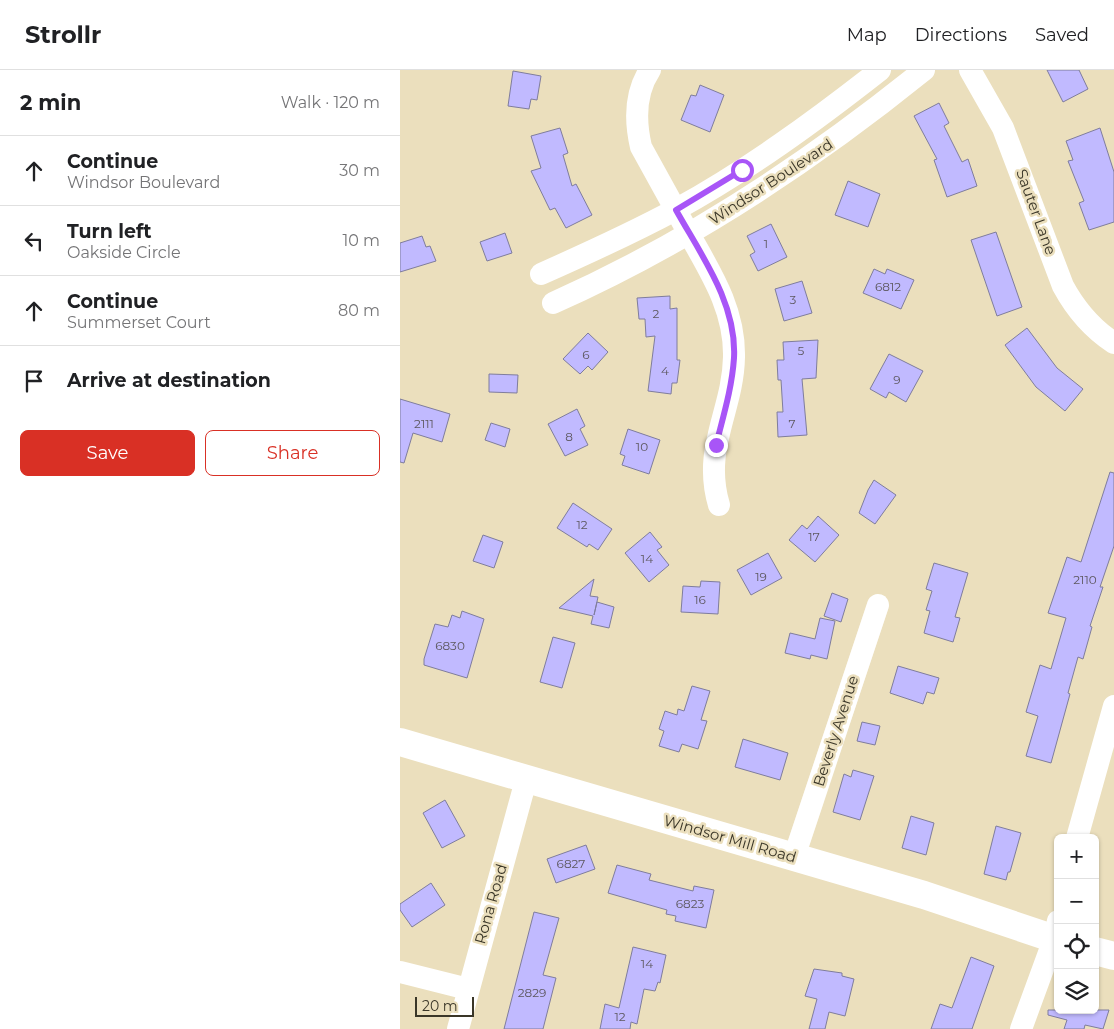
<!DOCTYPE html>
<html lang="en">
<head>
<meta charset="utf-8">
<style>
	body { margin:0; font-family:Montserrat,sans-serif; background:#f6f6f6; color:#202124 }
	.controls { position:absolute; right:15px; bottom:15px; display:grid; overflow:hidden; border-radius:8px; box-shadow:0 1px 4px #0004 }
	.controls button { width:45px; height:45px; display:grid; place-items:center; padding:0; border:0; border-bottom:1px solid #e0e0e0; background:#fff; color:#202124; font:25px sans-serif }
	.scale { position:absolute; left:15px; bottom:12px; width:59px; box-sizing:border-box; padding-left:5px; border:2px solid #3a3628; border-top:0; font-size:14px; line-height:18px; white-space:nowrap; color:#3a3628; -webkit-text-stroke:4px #ebdfbd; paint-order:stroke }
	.stop { position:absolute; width:15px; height:15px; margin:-11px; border:4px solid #a855f7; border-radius:50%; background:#fff }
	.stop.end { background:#a855f7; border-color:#fff; box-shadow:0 1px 5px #0008 }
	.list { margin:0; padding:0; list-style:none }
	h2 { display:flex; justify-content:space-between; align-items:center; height:65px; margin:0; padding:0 20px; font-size:21px }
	h2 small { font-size:16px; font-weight:400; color:#757577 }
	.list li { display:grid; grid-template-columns:32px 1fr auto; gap:15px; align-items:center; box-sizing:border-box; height:70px; padding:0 20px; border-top:1px solid #e0e0e0 }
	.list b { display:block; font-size:19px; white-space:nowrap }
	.list p { margin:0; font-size:16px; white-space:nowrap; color:#757577 }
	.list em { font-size:16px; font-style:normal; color:#757577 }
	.actions { display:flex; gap:10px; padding:15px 20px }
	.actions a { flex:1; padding:11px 0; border:1px solid #d93025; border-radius:8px; text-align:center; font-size:18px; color:#d93025 }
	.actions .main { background:#d93025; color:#fff }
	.icon { flex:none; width:28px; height:28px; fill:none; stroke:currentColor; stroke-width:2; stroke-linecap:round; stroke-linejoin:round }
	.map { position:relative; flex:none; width:714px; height:959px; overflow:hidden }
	header { display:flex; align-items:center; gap:30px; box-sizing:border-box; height:70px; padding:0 25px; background:#fff; border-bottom:1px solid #e0e0e0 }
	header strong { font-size:24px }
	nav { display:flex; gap:28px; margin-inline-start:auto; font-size:18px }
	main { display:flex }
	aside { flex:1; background:#fff }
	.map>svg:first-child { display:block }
</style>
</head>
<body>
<header>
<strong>Strollr</strong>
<nav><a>Map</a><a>Directions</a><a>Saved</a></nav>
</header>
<main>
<aside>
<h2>2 min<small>Walk · 120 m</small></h2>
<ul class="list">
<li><svg class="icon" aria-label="ahead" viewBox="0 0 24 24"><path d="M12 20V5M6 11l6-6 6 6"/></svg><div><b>Continue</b><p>Windsor Boulevard</p></div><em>30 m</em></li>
<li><svg class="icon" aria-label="left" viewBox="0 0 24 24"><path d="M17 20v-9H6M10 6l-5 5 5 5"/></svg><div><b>Turn left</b><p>Oakside Circle</p></div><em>10 m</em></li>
<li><svg class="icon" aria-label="ahead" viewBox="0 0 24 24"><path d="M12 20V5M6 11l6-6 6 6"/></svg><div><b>Continue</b><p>Summerset Court</p></div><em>80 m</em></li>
<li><svg class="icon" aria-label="arrive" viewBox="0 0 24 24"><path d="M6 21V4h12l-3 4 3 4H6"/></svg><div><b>Arrive at destination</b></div></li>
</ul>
<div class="actions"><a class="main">Save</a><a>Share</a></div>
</aside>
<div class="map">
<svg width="714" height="959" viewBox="0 0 714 959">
	<rect width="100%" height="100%" fill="#ebdfbd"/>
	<g fill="#c1baff" stroke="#7f7d9c">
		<polygon points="647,0 679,0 688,19 663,32"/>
		<polygon points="113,1 141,6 137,30 131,29 129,39 108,36"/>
		<polygon points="300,15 324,25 310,62 281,50 291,25 296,26"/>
		<polygon points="539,33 549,53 544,56 562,92 568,89 577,116 547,127 534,90 537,89 514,46"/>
		<polygon points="160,58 168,83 163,85 172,116 176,114 192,145 166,158 155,138 150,140 131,101 141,98 131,66"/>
		<polygon points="700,58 714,102 714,152 689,160 679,133 684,131 668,91 673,90 666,71"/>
		<polygon points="448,111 480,124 468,157 435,145"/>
		<polygon points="371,154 387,187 358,201 350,185 355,182 347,166"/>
		<polygon points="596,162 622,237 597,246 571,170"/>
		<polygon points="105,163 112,183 87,191 80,172"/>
		<polygon points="22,166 26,177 30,176 36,191 0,202 0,173"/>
		<polygon points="474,199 485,204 487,199 514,210 501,239 463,223"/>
		<polygon points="402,211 412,243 384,251 375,219"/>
		<polygon points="270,226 270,239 277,238 277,290 280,290 277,313 272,313 271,324 248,321 255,266 246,267 245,249 239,249 237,228"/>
		<polygon points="627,258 657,298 683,319 665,341 636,317 605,275"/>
		<polygon points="188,263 208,282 192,300 188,296 180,304 163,289"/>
		<polygon points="418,270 416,308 402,309 407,365 378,367 377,342 383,342 381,310 378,310 377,290 384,290 383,272"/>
		<polygon points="489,284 523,301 506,332 489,322 486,328 470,319"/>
		<polygon points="89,304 118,305 117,323 89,322"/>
		<polygon points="0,329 50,344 42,372 13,363 4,393 0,392"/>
		<polygon points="177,339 185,356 180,359 188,375 165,386 148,354"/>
		<polygon points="91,353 110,359 105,377 85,370"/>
		<polygon points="228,359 260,370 249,404 222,395 225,386 220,384"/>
		<polygon points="710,402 714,403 714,476 700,517 703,517 690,556 692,557 683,589 678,587 668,623 670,624 651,693 626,686 638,646 626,642 640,595 651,599 666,548 648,543 667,487 681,492"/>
		<polygon points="474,410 496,425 475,454 459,443 468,420"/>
		<polygon points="173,433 212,459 198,480 189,474 187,477 157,458"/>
		<polygon points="418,446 439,465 415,492 389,470 402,455 407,459"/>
		<polygon points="250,462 262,477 257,480 269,495 249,512 225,483"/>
		<polygon points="83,465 103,472 94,498 73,491"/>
		<polygon points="368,483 382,508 351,525 337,500"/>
		<polygon points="534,493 568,503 555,547 560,548 553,572 524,563 530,541 526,540 532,521 526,519"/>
		<polygon points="194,509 190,526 198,527 194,545 197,532 214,537 209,558 191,554 193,546 159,538"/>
		<polygon points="301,511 320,512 318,544 281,542 283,516 300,517"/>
		<polygon points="432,523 448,529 441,552 424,546"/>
		<polygon points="62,541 84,549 67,608 24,595 24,589 35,554 48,557 52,545 60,548"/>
		<polygon points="420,548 435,551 427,589 411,585 410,589 385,583 390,563 415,569"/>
		<polygon points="153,567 175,573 162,618 140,612"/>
		<polygon points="498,596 539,608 534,624 527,622 523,634 490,623"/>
		<polygon points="292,616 310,621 301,650 307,651 298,679 282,674 279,682 259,676 264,661 259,659 265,641 277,645 278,639 284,641"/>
		<polygon points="462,652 480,656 475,675 457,671"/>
		<polygon points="343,669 388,683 380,710 335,697"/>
		<polygon points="453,700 474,706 460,750 433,742 444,704 451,707"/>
		<polygon points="45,730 65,766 42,778 23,743"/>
		<polygon points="511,746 534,753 526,785 502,778"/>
		<polygon points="596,756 621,763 610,802 608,802 606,810 584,804"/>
		<polygon points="186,775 195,799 156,813 147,789"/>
		<polygon points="217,795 251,804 249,810 293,821 294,816 314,820 306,858 275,851 276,846 266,844 267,840 208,823"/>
		<polygon points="31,813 45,835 12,857 0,840 0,834"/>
		<polygon points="134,842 159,848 143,905 156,908 143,959 104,959"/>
		<polygon points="233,877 266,885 260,913 258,912 255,921 244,919 237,954 231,952 230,959 200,959 205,934 219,938"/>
		<polygon points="571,887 594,896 572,959 531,959 540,934 552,938"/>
		<polygon points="414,899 442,903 442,906 454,909 445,946 429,942 425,959 409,959 417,929 405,926"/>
		<polygon points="648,940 709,940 703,959 685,955 684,959 664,959 667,950 648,945"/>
	</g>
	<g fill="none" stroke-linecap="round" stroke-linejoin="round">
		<g stroke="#fff" stroke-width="22">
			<path d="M 250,0 C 234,24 235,51 241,77 C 257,106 273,135 289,164 C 311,203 335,240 334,287 C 333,341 302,378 319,435"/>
			<path d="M 570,0 L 603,58 L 663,216 C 676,240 691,258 714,273"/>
			<path d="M 141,204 C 186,184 232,163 275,140 C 348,100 415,51 480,0"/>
			<path d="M 153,233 C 288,173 409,93 524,0"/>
			<polyline points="677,768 714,636"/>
			<polyline points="394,787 478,535"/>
			<polyline points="0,902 68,919"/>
			<polyline points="58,959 126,710"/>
			<polyline points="621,959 654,869 658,851"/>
		</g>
		<g stroke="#fff" stroke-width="28">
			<polyline points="0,672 524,825 658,870"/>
			<polyline points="695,881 714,886"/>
		</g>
	</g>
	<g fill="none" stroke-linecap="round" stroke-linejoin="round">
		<path stroke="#a855f7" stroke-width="6" d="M 316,375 C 323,347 332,318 334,288 C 337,233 301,185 276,140 L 342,100"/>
	</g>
	<g text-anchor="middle" stroke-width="5" stroke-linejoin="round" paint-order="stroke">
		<g font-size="12" fill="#5c575e">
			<text x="366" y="178">1</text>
			<text x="488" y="221">6812</text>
			<text x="393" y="234">3</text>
			<text x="256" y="248">2</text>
			<text x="401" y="285">5</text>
			<text x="186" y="289">6</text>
			<text x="265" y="305">4</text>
			<text x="497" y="314">9</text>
			<text x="24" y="358">2111</text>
			<text x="392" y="358">7</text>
			<text x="169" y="371">8</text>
			<text x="242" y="381">10</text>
			<text x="182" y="459">12</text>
			<text x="414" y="471">17</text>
			<text x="247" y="493">14</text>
			<text x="361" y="511">19</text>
			<text x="685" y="514">2110</text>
			<text x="300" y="534">16</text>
			<text x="50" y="580">6830</text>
			<text x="171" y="798">6827</text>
			<text x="290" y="838">6823</text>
			<text x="247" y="898">14</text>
			<text x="132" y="927">2829</text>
			<text x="220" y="951">12</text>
		</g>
		<g font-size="15" fill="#3a3628" stroke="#ebdfbd">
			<text transform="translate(371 112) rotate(-33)" y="5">Windsor Boulevard</text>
			<text transform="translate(636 142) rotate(70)" y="5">Sauter Lane</text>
			<text transform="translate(436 661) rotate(-72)" y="5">Beverly Avenue</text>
			<text transform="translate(330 769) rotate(16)" y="5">Windsor Mill Road</text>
			<text transform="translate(91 834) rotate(-74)" y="5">Rona Road</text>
		</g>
	</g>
</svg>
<div class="controls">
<button>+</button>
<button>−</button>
<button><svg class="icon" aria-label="locate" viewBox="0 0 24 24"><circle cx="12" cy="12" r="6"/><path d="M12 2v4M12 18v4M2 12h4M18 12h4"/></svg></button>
<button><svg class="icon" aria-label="layers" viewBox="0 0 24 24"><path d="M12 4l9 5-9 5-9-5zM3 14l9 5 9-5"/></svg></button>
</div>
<div class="scale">20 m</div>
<div class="stop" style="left:342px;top:100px"></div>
<div class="stop end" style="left:316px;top:375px"></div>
</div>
</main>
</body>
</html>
